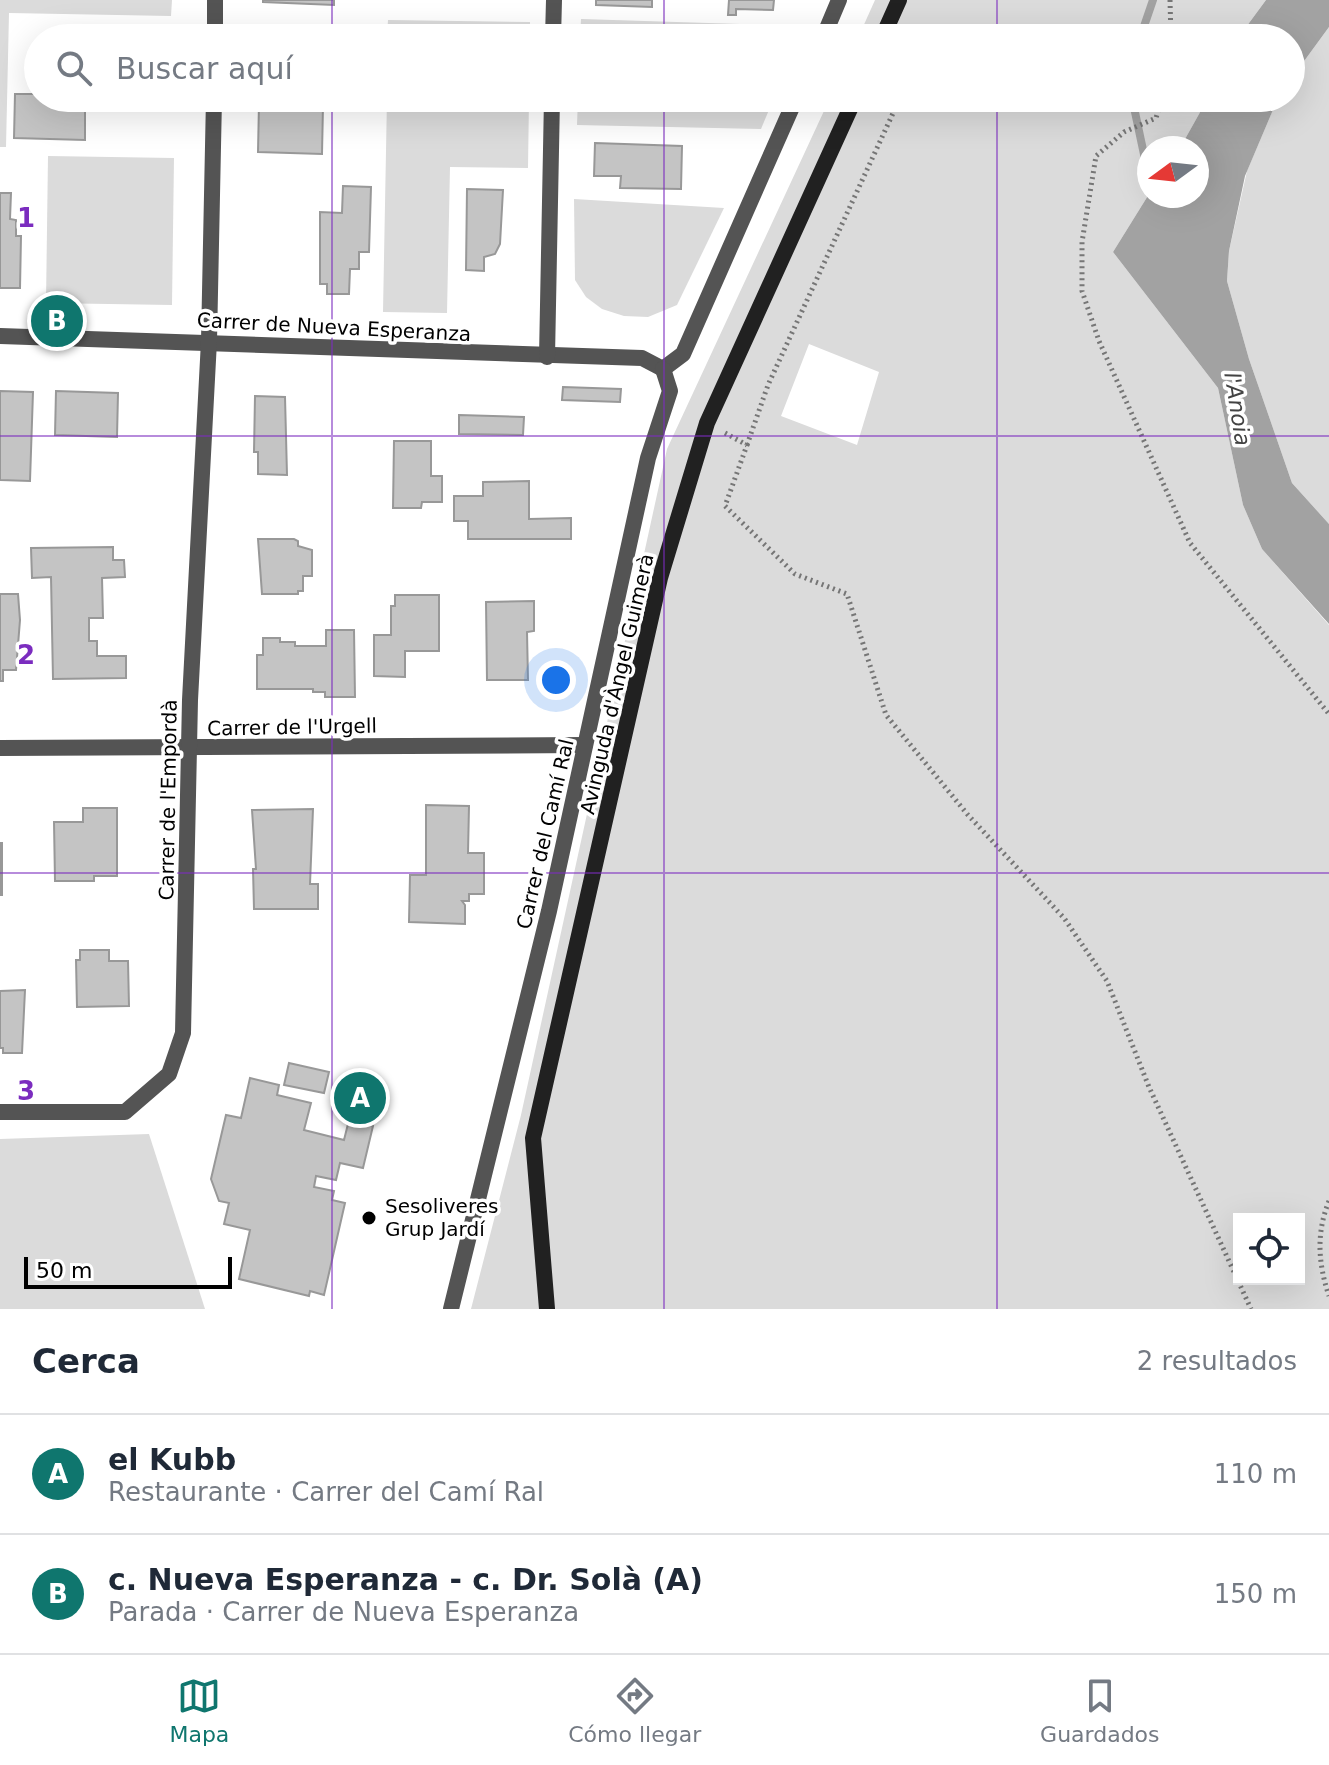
<!DOCTYPE html>
<html lang="es">
<head>
<meta charset="utf-8">
<style>
	body { margin:0; font-family:"DejaVu Sans",sans-serif; background:#f2f2f3; color:#1f2937 }
	.controls { position:absolute; right:24px; bottom:24px; display:grid; overflow:hidden; border-radius:0px; box-shadow:0 8px 32px #0002 }
	.controls button { width:72px; height:72px; display:grid; place-items:center; padding:0; border:0; border-bottom:2px solid #e0e1e3; background:#fff; color:#1f2937; font:40px sans-serif }
	.compass { position:absolute; left:1137px; top:136px; width:72px; height:72px; border-radius:50%; background:#fff; box-shadow:0 8px 32px #0002; rotate:255deg }
	.scale { position:absolute; left:24px; bottom:20px; width:208px; box-sizing:border-box; padding-left:8px; border:4px solid #000; border-top:0; font-size:22px; line-height:28px; white-space:nowrap; color:#000; -webkit-text-stroke:6px #fff; paint-order:stroke }
	.you { position:absolute; left:556px; top:680px; width:28px; height:28px; margin:-20px; border:6px solid #fff; border-radius:50%; background:#1a73e8; box-shadow:0 0 0 12px #1a73e833 }
	.badge { display:grid; place-items:center; width:52px; height:52px; border-radius:50%; background:#0f766e; color:#fff; font-size:26px; font-weight:700 }
	.pin { position:absolute; translate:-50% -50%; border:4px solid #fff; box-shadow:0 2px 8px #0006 }
	.list { margin:0; padding:0; list-style:none }
	h2 { display:flex; justify-content:space-between; align-items:center; height:104px; margin:0; padding:0 32px; font-size:34px }
	h2 small { font-size:26px; font-weight:400; color:#747a83 }
	.list li { display:grid; grid-template-columns:52px 1fr auto; gap:24px; align-items:center; box-sizing:border-box; height:120px; padding:0 32px; border-top:2px solid #e0e1e3 }
	.list b { display:block; font-size:30px; white-space:nowrap }
	.list p { margin:0; font-size:26px; white-space:nowrap; color:#747a83 }
	.list em { font-size:26px; font-style:normal; color:#747a83 }
	.icon { flex:none; width:44px; height:44px; fill:none; stroke:currentColor; stroke-width:2; stroke-linecap:round; stroke-linejoin:round }
	.map { position:relative; flex:none; width:1329px; height:1309px; overflow:hidden }
	.search { position:absolute; background:#fff; box-shadow:0 8px 32px #0002; left:24px; right:24px; top:24px; height:88px; display:flex; align-items:center; gap:20px; box-sizing:border-box; padding:0 28px; border-radius:44px; color:#747a83; font-size:30px }
	.sheet { height:344px; background:#fff }
	nav { display:flex; justify-content:space-around; align-items:center; box-sizing:border-box; height:112px; border-top:2px solid #e0e1e3; background:#fff; font-size:22px; color:#747a83 }
	nav a { display:grid; justify-items:center; gap:4px }
	nav .on { color:#0f766e }
	.map>svg:first-child { display:block }
</style>
</head>
<body>
<div class="map">
<svg width="1329" height="1309" viewBox="0 0 1329 1309">
	<rect width="100%" height="100%" fill="#fff"/>
	<g fill="#dbdbdb" fill-rule="evenodd">
		<polygon points="0,0 172,0 171,16 9,13 6,147 0,147"/>
		<polygon points="875,0 1266,0 1238,38 858,38"/>
		<polygon points="581,19 805,26 800,38 580,38"/>
		<polygon points="388,20 530,22 530,38 387,38"/>
		<polygon points="1329,27 1329,524 1292,483 1249,359 1227,281 1229,251 1247,171 1278,98 1291,98 1291,79"/>
		<polygon points="387,98 529,98 528,168 450,167 447,313 383,312"/>
		<polygon points="578,98 774,98 761,129 577,125"/>
		<path d="M 830,98 L 1208,98 L 1180,148 L 1149,148 L 1149,194 L 1113,252 L 1218,388 L 1243,505 L 1262,549 L 1329,625 L 1329,1309 L 471,1309 L 521,1115 L 667,449 ZM 809,344 L 879,372 L 857,445 L 781,416 ZM 1239,1219 L 1299,1219 L 1299,1279 L 1239,1279 Z"/>
		<polygon points="48,156 174,158 172,305 46,303"/>
		<polygon points="574,199 724,208 677,305 648,317 624,316 602,309 586,297 575,280"/>
		<polygon points="149,1134 205,1309 0,1309 0,1139"/>
	</g>
	<g fill="#a2a2a2">
		<polygon points="1266,0 1329,0 1329,27 1291,79 1291,38 1238,38"/>
		<polygon points="1208,98 1278,98 1245,176 1229,251 1227,281 1249,359 1292,483 1329,524 1329,624 1262,549 1243,505 1218,388 1113,252 1149,194 1197,196 1197,148 1180,148"/>
	</g>
	<g fill="none" stroke-linecap="round" stroke-linejoin="round">
		<g stroke="#a2a2a2" stroke-width="8">
			<polyline points="1140,38 1153,0"/>
			<polyline points="1132,98 1149,178"/>
		</g>
	</g>
	<g fill="#c4c4c4" stroke="#989898" stroke-width="2">
		<polygon points="263,0 334,0 334,5 263,2"/>
		<polygon points="596,0 652,0 652,7 596,5"/>
		<polygon points="729,0 774,0 773,10 736,9 736,15 728,15"/>
		<polygon points="260,29 345,32 345,38 260,38"/>
		<polygon points="15,94 38,94 38,98 85,98 85,140 14,138"/>
		<polygon points="259,103 323,105 322,154 258,152"/>
		<polygon points="595,143 682,146 681,189 620,188 621,176 594,176"/>
		<polygon points="343,186 371,187 369,252 359,252 359,269 350,269 349,294 327,294 327,284 320,284 320,212 342,213"/>
		<polygon points="467,189 503,190 500,244 495,254 484,257 484,271 466,270"/>
		<polygon points="0,193 11,193 10,219 16,220 16,236 21,236 20,288 0,288"/>
		<polygon points="563,387 621,389 620,402 562,400"/>
		<polygon points="0,391 33,392 30,481 0,480"/>
		<polygon points="56,391 118,393 117,437 55,435"/>
		<polygon points="255,396 285,397 287,475 258,474 258,452 254,452"/>
		<polygon points="459,415 524,417 523,435 459,434"/>
		<polygon points="394,441 431,441 431,476 442,476 442,502 422,502 421,508 393,508"/>
		<polygon points="529,481 529,519 571,518 571,539 468,539 468,521 454,521 454,496 483,496 483,482"/>
		<polygon points="258,539 294,539 298,541 298,546 312,550 312,576 303,576 303,591 298,591 298,594 262,594"/>
		<polygon points="113,547 113,560 124,560 125,577 102,578 103,618 89,618 89,641 97,641 97,656 126,656 126,678 53,679 51,577 32,578 31,548"/>
		<polygon points="0,594 18,594 20,620 16,670 3,670 3,681 0,681"/>
		<polygon points="395,595 439,595 439,651 405,651 405,677 374,676 374,635 391,635 391,606 395,606"/>
		<polygon points="534,601 534,631 527,632 528,680 487,680 486,602"/>
		<polygon points="326,630 354,630 355,697 325,697 325,692 313,692 313,689 257,689 257,655 263,655 263,638 280,638 280,642 295,642 295,646 326,646"/>
		<polygon points="426,805 469,806 468,853 484,853 484,894 469,894 469,901 462,901 465,905 465,924 409,922 410,875 426,875"/>
		<polygon points="83,808 117,808 117,876 94,876 94,881 55,881 54,822 83,822"/>
		<polygon points="313,809 310,884 318,884 318,909 254,909 253,869 256,869 252,810"/>
		<rect x="0" y="843" width="2" height="52"/>
		<polygon points="80,950 109,950 109,961 128,961 129,1006 77,1007 76,960 80,960"/>
		<polygon points="25,990 22,1053 3,1053 3,1048 0,1048 0,991"/>
		<polygon points="289,1063 329,1072 324,1093 284,1085"/>
		<polygon points="250,1078 279,1085 277,1095 311,1103 304,1130 344,1140 349,1120 373,1126 363,1168 340,1163 336,1180 316,1176 314,1187 334,1191 332,1200 345,1203 324,1295 310,1291 309,1296 239,1279 250,1230 224,1224 229,1203 219,1201 211,1179 226,1115 241,1118"/>
	</g>
	<g fill="none" stroke-linecap="round" stroke-linejoin="round">
		<g stroke="#767676" stroke-width="5" stroke-dasharray="2 4" stroke-linecap="butt">
			<polyline points="1170,0 1171,38"/>
			<polyline points="1162,98 1156,118 1124,132 1096,156 1082,242 1082,291 1099,341 1190,543 1329,714"/>
			<polyline points="725,433 747,445 725,506 795,574 847,594 886,715 968,815 1064,918 1107,981 1149,1087 1251,1309"/>
			<polyline points="747,445 768,385 900,98"/>
			<path d="M 1329,1201 C 1316,1233 1318,1263 1329,1296"/>
		</g>
		<g stroke="#545454" stroke-width="16">
			<polyline points="215,38 215,0"/>
			<polyline points="553,38 554,0"/>
			<polyline points="823,38 839,0"/>
			<polyline points="0,336 642,358 663,369"/>
			<polyline points="547,357 552,98"/>
			<polyline points="663,369 683,354 796,98"/>
			<polyline points="0,748 585,745"/>
			<polyline points="0,1112 125,1112 169,1074 183,1033 190,700 209,341 214,98"/>
			<polyline points="451,1309 549,911 648,458 670,391 663,369"/>
		</g>
		<g stroke="#212121" stroke-width="16">
			<polyline points="882,38 899,0"/>
			<polyline points="547,1309 533,1138 660,578 707,423 855,98"/>
		</g>
	</g>
	<path fill="none" stroke="#7b2cbf" stroke-width="2" stroke-opacity="0.55" d="M 332,0 L 332,38M 664,0 L 664,38M 997,0 L 997,38M 332,98 L 332,1309M 664,98 L 664,1309M 997,98 L 997,1309M 0,436 L 1329,436M 0,873 L 1329,873"/>
	<circle fill="#000" stroke="#fff" stroke-width="3" cx="369" cy="1218" r="8"/>
	<g text-anchor="middle" stroke-width="7" stroke-linejoin="round" paint-order="stroke">
		<g font-size="20" fill="#000" stroke="#fff">
			<text transform="translate(334 327) rotate(3)" y="7">Carrer de Nueva Esperanza</text>
			<text transform="translate(617 684) rotate(-77)" y="7">Avinguda d'Àngel Guimerà</text>
			<text transform="translate(292 727) rotate(-1)" y="7">Carrer de l'Urgell</text>
			<text transform="translate(168 800) rotate(-89)" y="7">Carrer de l'Empordà</text>
			<text transform="translate(545 834) rotate(-77)" y="7">Carrer del Camí Ral</text>
		</g>
		<g font-size="20" fill="#000" stroke="#fff" text-anchor="start">
			<text x="385" y="1213">Sesoliveres<tspan x="385" dy="23">Grup Jardí</tspan></text>
		</g>
		<g font-size="22" font-style="italic" fill="#434343" stroke="#fff">
			<text transform="translate(1238 409) rotate(81)" y="8">l'Anoia</text>
		</g>
	</g>
	<g font-size="26" text-anchor="middle" font-weight="bold" fill="#7b2cbf" stroke="#fff" stroke-width="7" stroke-linejoin="round" paint-order="stroke">
		<text x="26" y="227">1</text>
		<text x="26" y="664">2</text>
		<text x="26" y="1100">3</text>
	</g>
</svg>
<div class="controls">
<button><svg class="icon" aria-label="locate" viewBox="0 0 24 24"><circle cx="12" cy="12" r="6"/><path d="M12 2v4M12 18v4M2 12h4M18 12h4"/></svg></button>
</div>
<svg class="compass" viewBox="-18 -18 36 36"><path d="M0-13l5 13h-10z" fill="#e53935"/><path d="M0 13l5-13h-10z" fill="#747a83"/></svg>
<div class="scale">50 m</div>
<div class="you"></div>
<div class="pin badge" style="left:360px;top:1098px">A</div>
<div class="pin badge" style="left:57px;top:321px">B</div>
<div class="search"><svg class="icon" aria-label="search" viewBox="0 0 24 24"><circle cx="10" cy="10" r="6"/><path d="M15 15l6 6"/></svg>Buscar aquí</div>
</div>
<section class="sheet">
<h2>Cerca<small>2 resultados</small></h2>
<ul class="list">
<li><span class="badge">A</span><div><b>el Kubb</b><p>Restaurante · Carrer del Camí Ral</p></div><em>110 m</em></li>
<li><span class="badge">B</span><div><b>c. Nueva Esperanza - c. Dr. Solà (A)</b><p>Parada · Carrer de Nueva Esperanza</p></div><em>150 m</em></li>
</ul>
</section>
<nav>
<a class="on"><svg class="icon" aria-label="map" viewBox="0 0 24 24"><path d="M3 6l6-2 6 2 6-2v14l-6 2-6-2-6 2zM9 4v14M15 6v14"/></svg>Mapa</a>
<a><svg class="icon" aria-label="directions" viewBox="0 0 24 24"><path d="M12 3l9 9-9 9-9-9zM9 14v-3h6M13 9l2 2-2 2"/></svg>Cómo llegar</a>
<a><svg class="icon" aria-label="saved" viewBox="0 0 24 24"><path d="M7 4h10v16l-5-4-5 4z"/></svg>Guardados</a>
</nav>
</body>
</html>
